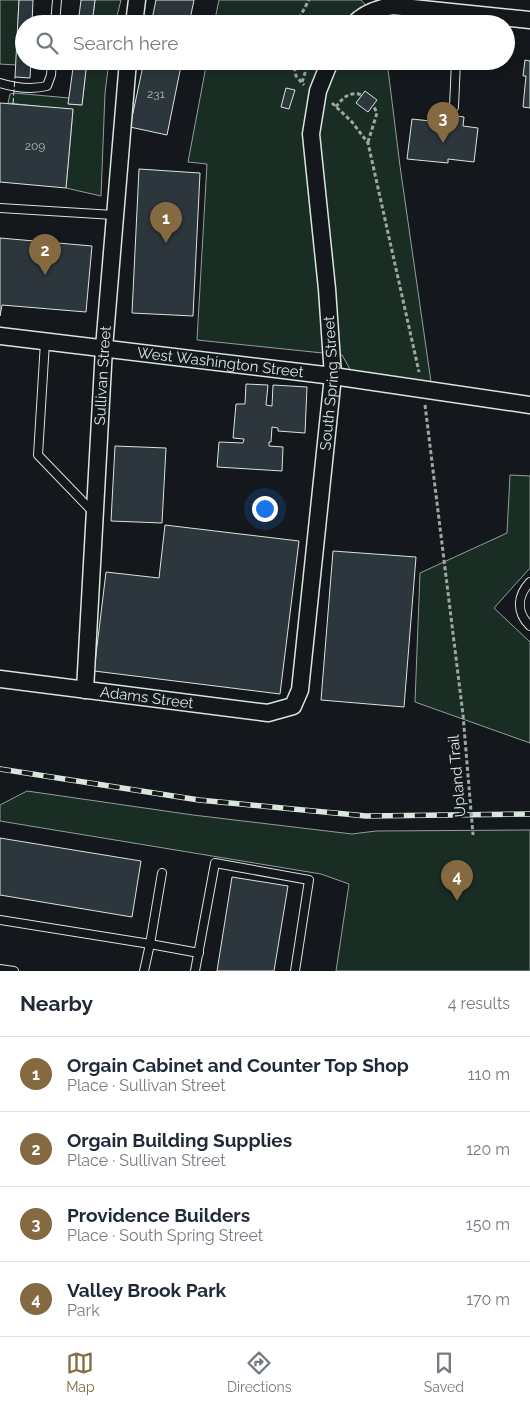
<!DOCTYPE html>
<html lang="en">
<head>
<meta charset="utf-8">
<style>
	body { margin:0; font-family:Raleway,sans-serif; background:#f2f2f3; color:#1f2937 }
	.you { position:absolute; left:264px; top:508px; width:18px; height:18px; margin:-12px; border:4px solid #fff; border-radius:50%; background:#1a73e8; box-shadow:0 0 0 8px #1a73e833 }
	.badge { display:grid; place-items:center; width:32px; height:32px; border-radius:50%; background:#846941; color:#fff; font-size:16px; font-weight:700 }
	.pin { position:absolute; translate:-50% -41px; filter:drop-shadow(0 1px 2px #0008) }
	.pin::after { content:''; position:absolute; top:26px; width:18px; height:15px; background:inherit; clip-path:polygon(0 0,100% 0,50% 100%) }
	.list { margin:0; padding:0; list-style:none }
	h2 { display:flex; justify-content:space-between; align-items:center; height:65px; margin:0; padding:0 20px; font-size:21px }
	h2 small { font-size:16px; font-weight:400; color:#747a83 }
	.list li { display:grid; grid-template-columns:32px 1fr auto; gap:15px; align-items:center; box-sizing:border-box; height:75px; padding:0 20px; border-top:1px solid #e0e1e3 }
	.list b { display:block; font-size:19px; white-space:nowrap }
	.list p { margin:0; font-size:16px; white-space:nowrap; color:#747a83 }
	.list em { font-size:16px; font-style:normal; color:#747a83 }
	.icon { flex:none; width:28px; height:28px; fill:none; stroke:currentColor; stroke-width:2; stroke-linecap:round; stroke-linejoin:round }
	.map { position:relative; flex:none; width:530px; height:971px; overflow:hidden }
	.search { position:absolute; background:#fff; box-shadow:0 2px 12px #0003; left:15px; right:15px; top:15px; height:55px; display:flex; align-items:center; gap:12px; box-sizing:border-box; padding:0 18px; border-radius:28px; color:#747a83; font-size:19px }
	.sheet { height:365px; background:#fff }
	nav { display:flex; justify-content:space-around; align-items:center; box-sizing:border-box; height:70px; border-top:1px solid #e0e1e3; background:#fff; font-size:14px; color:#747a83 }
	nav a { display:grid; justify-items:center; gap:2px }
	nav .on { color:#846941 }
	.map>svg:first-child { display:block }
</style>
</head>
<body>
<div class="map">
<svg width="530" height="971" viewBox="0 0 530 971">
	<rect width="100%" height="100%" fill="#14181c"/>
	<g fill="#1a2d24" stroke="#939e99">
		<polygon points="0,0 19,0 16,65 0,64"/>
		<polygon points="95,0 121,0 115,24 92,24"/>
		<polygon points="219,0 361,0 382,24 214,24"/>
		<polygon points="87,61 109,61 105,93 101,196 66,188 73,110 8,103 10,94 14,93 69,98 69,104 82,105"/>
		<polygon points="207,61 387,61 400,166 431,382 351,371 342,355 197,340 207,164 188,162"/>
		<polygon points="510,475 530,476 530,568 494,608 530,642 530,743 415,702 420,573 507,533"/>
		<polygon points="27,791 193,815 352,834 376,831 530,830 530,971 336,971 349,884 321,874 0,821 0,805"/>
	</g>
	<g fill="#2c363c" stroke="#d8e6dc">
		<polygon points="19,0 33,0 32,24 24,24 24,61 31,61 30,78 15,77"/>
		<polygon points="81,0 95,0 92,24 78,24"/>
		<polygon points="156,0 194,0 189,24 151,24"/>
		<polygon points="525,60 530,61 530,108 523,107 526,76 523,76"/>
		<polygon points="74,61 87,61 82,105 68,104"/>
		<polygon points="144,61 182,61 167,135 130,127"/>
		<polygon points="286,88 295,90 289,109 281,107"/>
		<polygon points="365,91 377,100 368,112 356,103"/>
		<polygon points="0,103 73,109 66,188 0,182"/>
		<polygon points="450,115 464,117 463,126 478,128 474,162 448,159 448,163 407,159 412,119 449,123"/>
		<polygon points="139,169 200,173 193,316 132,313"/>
		<polygon points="0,238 92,246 86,312 2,305 0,316"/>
		<polygon points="246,384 268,385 266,405 272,406 273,385 307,387 305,433 278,431 278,428 272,427 271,442 269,442 269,446 283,447 282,471 217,467 219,442 243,443 244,439 233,438 236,404 245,404"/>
		<polygon points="115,446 166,448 162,523 111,521"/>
		<polygon points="165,525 299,541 280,694 94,671 106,572 159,578"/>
		<polygon points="333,551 416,557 404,707 321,700"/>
		<polygon points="0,838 141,861 132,917 0,895"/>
		<polygon points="232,877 288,886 274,971 217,971"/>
	</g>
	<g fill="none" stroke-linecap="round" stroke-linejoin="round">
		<defs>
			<g id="lane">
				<polyline points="55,24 57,0"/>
				<path d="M 0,83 C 16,88 30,90 47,86 L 51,75 L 52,61"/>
				<polyline points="454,107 456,61"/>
				<polyline points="0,208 114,215"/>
				<polyline points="45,342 38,455 93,512"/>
				<path d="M 530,582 C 517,596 516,612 530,626"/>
				<polyline points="0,920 150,944 162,873"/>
				<polyline points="0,969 14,971"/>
				<polyline points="144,971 150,944 199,953"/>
				<polyline points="195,971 215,863 309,880 295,971"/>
			</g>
			<g id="street">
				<polyline points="134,24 137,0"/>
				<path d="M 354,24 C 364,13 379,8 393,6 L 530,20"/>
				<path id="s1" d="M 0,336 L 333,376 L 530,405"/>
				<path id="s2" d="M 0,679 L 268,713 L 293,706 L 300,690 L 333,376 L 327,289 L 311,134 L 318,91 L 330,61"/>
				<path id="s3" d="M 85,690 L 104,348 L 128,61"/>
			</g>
		</defs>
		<use href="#lane" stroke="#d8e6dc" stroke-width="10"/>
		<use href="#street" stroke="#d8e6dc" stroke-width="19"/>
		<g stroke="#9da8a2" stroke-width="3" stroke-dasharray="4 2.5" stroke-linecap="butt">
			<polyline points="296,24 309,0"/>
			<polyline points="330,24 339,16"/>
			<polyline points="293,61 296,76 304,85"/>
			<polyline points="302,82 309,61"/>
			<polyline points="332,103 352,122 368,143 419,372"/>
			<path d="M 336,107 C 343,97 350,91 362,95"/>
			<polyline points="368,142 377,113 373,105"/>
			<polyline points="425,405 463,715"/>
		</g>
		<use href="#lane" stroke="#14181c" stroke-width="8"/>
		<use href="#street" stroke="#14181c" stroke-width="16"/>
		<defs>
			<polyline id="rail" points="0,769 199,800 366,816 530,814"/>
		</defs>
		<use href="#rail" stroke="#d8e6dc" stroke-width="5.5"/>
		<use href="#rail" stroke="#14181c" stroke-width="4" stroke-dasharray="11" stroke-linecap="butt"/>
		<polyline stroke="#9da8a2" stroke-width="3" stroke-dasharray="4 2.5" stroke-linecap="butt" points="463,715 473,835"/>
		<polyline stroke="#d8e6dc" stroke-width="1" stroke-dasharray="6 2.5" stroke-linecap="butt" points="13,104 15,77"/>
	</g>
	<g text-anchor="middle" stroke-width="4" stroke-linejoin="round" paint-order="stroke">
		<g font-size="12" fill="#adbab4">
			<text x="156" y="98">231</text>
			<text x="35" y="150">209</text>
		</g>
		<g font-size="15" fill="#d8e6dc" stroke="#14181c">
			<text dy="5" stroke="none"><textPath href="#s1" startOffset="222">West Washington Street</textPath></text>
			<text dy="5" stroke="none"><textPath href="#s3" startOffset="315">Sullivan Street</textPath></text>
			<text dy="5" stroke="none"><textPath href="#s2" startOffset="622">South Spring Street</textPath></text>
			<text dy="5" stroke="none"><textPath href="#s2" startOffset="148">Adams Street</textPath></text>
			<text transform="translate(457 776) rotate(-95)" y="5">Upland Trail</text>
		</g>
	</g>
</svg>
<div class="you"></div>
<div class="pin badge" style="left:166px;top:243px">1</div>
<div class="pin badge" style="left:45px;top:275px">2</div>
<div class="pin badge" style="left:443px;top:143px">3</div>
<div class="pin badge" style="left:457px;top:901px">4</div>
<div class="search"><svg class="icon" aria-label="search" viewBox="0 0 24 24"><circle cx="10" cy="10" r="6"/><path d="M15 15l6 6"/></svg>Search here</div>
</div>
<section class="sheet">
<h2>Nearby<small>4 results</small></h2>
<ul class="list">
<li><span class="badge">1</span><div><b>Orgain Cabinet and Counter Top Shop</b><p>Place · Sullivan Street</p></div><em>110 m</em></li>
<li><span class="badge">2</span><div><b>Orgain Building Supplies</b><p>Place · Sullivan Street</p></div><em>120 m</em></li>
<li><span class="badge">3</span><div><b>Providence Builders</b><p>Place · South Spring Street</p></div><em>150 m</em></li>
<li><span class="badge">4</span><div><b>Valley Brook Park</b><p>Park</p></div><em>170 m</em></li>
</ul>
</section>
<nav>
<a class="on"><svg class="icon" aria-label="map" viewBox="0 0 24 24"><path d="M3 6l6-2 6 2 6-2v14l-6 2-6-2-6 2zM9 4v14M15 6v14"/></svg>Map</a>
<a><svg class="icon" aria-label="directions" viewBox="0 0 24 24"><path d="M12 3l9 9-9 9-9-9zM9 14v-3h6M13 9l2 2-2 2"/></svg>Directions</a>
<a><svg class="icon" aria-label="saved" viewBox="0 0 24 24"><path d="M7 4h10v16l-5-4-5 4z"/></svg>Saved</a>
</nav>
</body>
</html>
